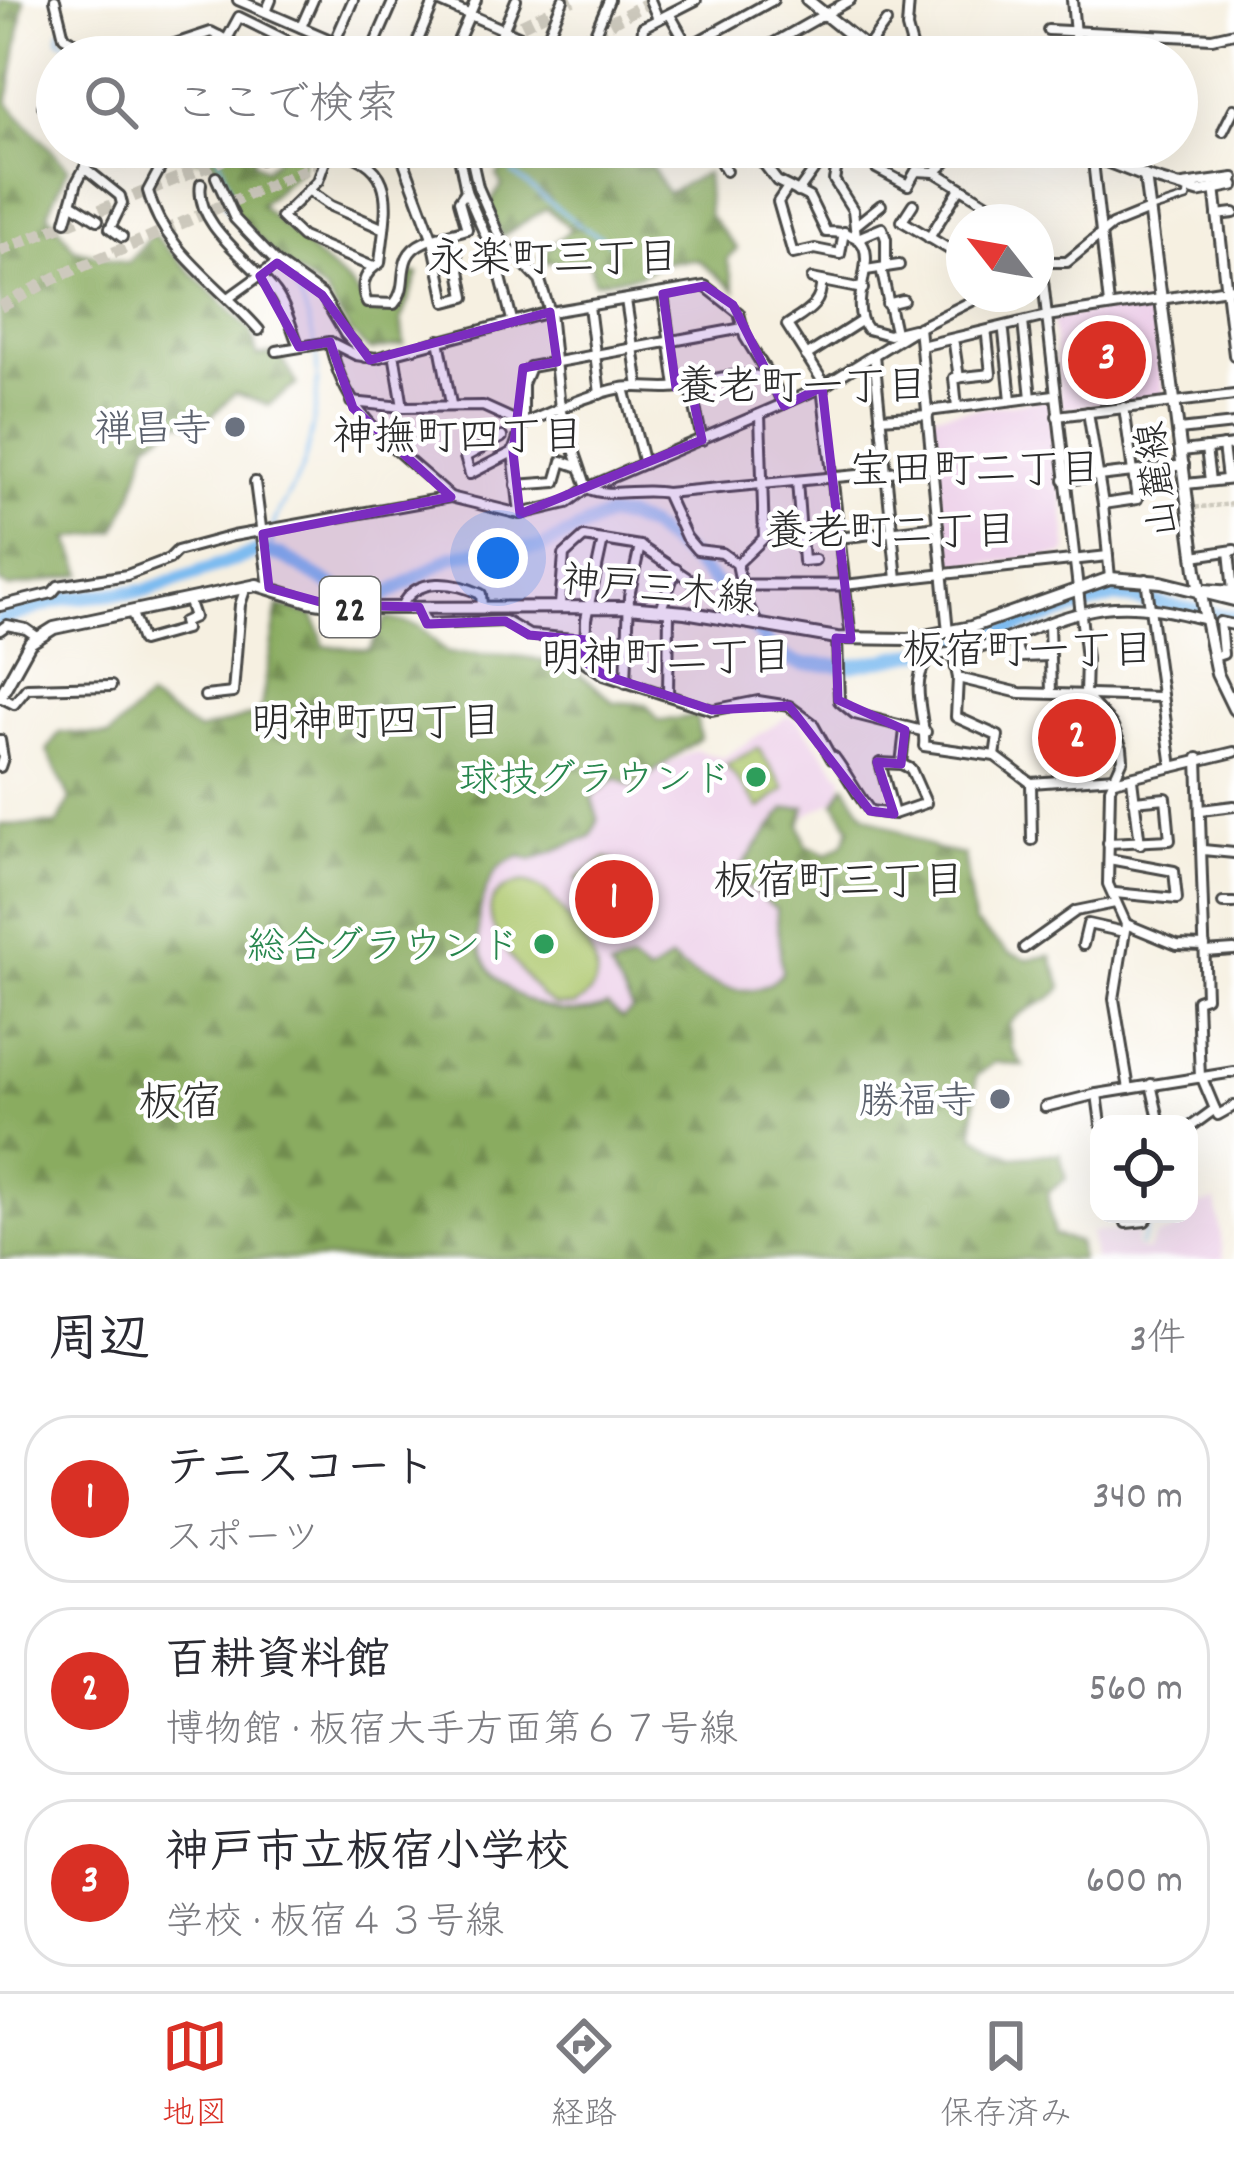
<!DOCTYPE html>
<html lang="ja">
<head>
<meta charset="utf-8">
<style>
	body { margin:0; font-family:Dekko,"Klee One",sans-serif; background:#f7f7f7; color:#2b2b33 }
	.controls { position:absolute; right:36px; bottom:36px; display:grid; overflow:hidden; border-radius:24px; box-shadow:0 12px 48px #0002 }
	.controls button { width:108px; height:108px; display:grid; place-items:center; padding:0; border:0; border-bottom:3px solid #e1e1e2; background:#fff; color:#2b2b33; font:60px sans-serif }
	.compass { position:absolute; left:946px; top:204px; width:108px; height:108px; border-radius:50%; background:#fff; box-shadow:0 12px 48px #0002; rotate:301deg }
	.you { position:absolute; left:498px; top:558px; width:42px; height:42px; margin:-30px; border:9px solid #fff; border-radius:50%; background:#1a73e8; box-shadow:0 0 0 18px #1a73e833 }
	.badge { display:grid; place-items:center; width:78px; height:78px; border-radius:50%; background:#d93025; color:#fff; font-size:39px; font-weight:700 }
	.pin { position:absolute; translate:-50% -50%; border:6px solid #fff; box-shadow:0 3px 12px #0006 }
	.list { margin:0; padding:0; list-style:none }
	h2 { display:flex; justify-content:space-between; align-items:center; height:156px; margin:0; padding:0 48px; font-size:51px }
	h2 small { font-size:39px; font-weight:400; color:#7c7c81 }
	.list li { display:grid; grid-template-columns:78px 1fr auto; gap:36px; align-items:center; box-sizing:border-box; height:168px; margin:0 24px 24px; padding:0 24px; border:3px solid #e1e1e2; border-radius:48px }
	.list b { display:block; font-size:45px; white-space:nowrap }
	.list p { margin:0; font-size:39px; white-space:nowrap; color:#7c7c81 }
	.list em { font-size:39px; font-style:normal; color:#7c7c81 }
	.icon { flex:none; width:66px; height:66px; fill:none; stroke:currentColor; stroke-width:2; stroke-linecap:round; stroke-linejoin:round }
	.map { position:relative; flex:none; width:1234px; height:1259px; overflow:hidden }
	.search { position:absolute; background:#fff; box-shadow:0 12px 48px #0002; left:36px; right:36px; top:36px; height:132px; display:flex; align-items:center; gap:30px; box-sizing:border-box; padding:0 42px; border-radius:66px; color:#7c7c81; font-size:45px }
	.sheet { height:732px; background:#fff }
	nav { display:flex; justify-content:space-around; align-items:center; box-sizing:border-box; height:168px; border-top:3px solid #e1e1e2; background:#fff; font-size:33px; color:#7c7c81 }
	nav a { display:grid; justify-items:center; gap:6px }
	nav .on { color:#d93025 }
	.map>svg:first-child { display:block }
</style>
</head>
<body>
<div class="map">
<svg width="1234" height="1259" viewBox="0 0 1234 1259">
	<defs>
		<pattern id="forest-firs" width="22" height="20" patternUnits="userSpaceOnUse" patternTransform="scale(3)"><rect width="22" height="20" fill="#8aac61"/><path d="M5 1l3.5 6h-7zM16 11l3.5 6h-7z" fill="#718c50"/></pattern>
	</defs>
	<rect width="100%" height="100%" fill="#fff"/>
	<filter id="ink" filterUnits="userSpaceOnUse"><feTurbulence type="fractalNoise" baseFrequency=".00833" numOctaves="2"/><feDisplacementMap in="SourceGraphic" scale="24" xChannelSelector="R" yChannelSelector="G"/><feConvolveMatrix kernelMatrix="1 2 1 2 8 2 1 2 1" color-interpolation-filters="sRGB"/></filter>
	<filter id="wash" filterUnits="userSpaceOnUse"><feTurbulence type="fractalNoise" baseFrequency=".004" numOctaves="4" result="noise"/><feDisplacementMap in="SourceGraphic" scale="48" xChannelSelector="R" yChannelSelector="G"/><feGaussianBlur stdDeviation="2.7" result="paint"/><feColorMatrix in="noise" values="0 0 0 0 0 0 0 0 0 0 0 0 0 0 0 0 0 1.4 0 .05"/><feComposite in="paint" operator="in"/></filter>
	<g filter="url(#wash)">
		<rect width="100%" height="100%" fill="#f6f0e1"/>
		<g fill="#edd0e9">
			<polygon points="1151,303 1164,398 1060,409 1053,318"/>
			<polygon points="1051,399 1068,549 1063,555 946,568 932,414"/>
			<polygon points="788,716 797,720 843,777 841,797 770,834 781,906 782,975 766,988 685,987 621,1031 509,1005 467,933 479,880 611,770 634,782 695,750 723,758"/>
			<polygon points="1216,1201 1224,1259 1094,1259 1091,1232 1138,1231 1135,1247 1147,1251 1156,1235 1172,1232 1172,1214 1189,1214 1189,1208"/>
		</g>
		<g fill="url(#forest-firs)" stroke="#5a6c46" stroke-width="3">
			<polygon points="0,0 24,0 8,103 68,168 48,213 74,249 128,263 152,234 252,332 257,356 279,353 297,384 268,405 235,393 203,425 179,422 148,442 133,494 115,531 69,539 83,574 9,588 0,583"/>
			<path d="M 177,147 L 254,147 L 253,162 L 265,170 L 288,147 L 308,147 L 299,171 L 260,205 C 288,231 316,257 346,281 C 360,293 361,303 379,313 C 400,305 406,295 409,273 L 418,274 L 401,319 L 404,345 L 370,351 L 351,333 L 325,292 L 281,261 L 237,216 L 211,158 L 192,159 L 175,150 Z"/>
			<polygon points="506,147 572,147 573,162 582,168 594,147 641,147 667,193 706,173 709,215 737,249 727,259 735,290 698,260 662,262 640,275 594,282 589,259 544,263 539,257 571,229 547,208 502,236 488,205 502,186 497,175 514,156"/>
			<path d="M 278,606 L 314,616 L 324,646 L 369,650 L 386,618 L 419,626 L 447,653 C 514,656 563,650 613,702 L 646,704 L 659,721 L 696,716 L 700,738 L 633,787 L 616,778 L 592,797 L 598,819 L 591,836 L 531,860 L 521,856 C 512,860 503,862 497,870 C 482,888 473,929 481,952 C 496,998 563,1025 607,1006 L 622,1019 L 633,1010 L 610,969 L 631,961 L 648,974 L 671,959 C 701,982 752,1008 782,973 L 776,909 L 747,887 L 742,866 L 785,809 L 805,807 L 800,824 L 806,845 L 827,854 L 844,843 L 850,828 L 835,803 L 845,785 L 865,815 L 938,850 L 964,855 L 974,923 L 1009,953 L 1027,959 L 1051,956 L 1062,987 C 1050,1005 1025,1005 1009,1024 L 1012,1049 L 1023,1066 L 995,1062 L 976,1076 L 974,1135 L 1013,1157 L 1060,1153 L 1066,1179 L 1047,1193 L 1054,1235 L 1078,1242 L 1081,1259 L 0,1259 L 0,825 L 58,824 L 70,799 L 47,751 L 60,732 L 109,736 L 148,699 L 198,731 L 260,713 Z"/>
		</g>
		<g fill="#aec86e" stroke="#6c7a4c" stroke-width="3">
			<polygon points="758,748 785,789 760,809 726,765"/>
			<polygon points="606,858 613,861 649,918 620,938 577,879"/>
			<path d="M 524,882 C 549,887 559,907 573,926 C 594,953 613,984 574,1006 L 554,1005 L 542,997 C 519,967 449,897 524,882 Z"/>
		</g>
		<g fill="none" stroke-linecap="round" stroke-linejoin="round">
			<g stroke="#7dbbf0" stroke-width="3">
				<polyline points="60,30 59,39 79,49"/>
				<path d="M 216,147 L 231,194 L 222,199 C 238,234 262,250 287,277 C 300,291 309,319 313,337 C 323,379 315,425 303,466 C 294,494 264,519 273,552"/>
				<polyline points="512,173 578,224 613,244"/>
				<polyline points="1189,1133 1217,1114"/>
				<polyline points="1140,1245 1151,1219"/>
			</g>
			<polyline stroke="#7dbbf0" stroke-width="14" points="0,620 66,598 145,591 257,552 281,555 344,593 367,597 386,595 452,557 478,551 540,548 607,516 626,518 647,526 683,553 723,591 769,645 789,660 801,664 851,666 962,644 1115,596 1234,617"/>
		</g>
	</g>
	<g filter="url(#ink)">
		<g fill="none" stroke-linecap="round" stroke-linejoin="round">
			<polyline stroke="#cdc9bd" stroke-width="4.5" stroke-dasharray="4.5 2" stroke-linecap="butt" points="1189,508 1234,504"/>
			<g stroke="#cdc9bd" stroke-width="12" stroke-dasharray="12 6" stroke-linecap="butt">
				<polyline points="457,57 573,0"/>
				<polyline points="546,57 653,0"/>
				<polyline points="0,251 254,147"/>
				<polyline points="0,307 55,278 358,147"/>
			</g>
			<defs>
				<polyline id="pedestrian" points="1149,210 1187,198 1188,190"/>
				<g id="minor">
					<polyline points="55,0 64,37 102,57"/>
					<polyline points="238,0 335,42"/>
					<polyline points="436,0 566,57"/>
					<polyline points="650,0 658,19"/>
					<polyline points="909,0 907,28 915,57"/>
					<polyline points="1072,0 1077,57"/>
					<polyline points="266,12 271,0"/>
					<polyline points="670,15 694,57"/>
					<polyline points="301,27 313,0"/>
					<polyline points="1048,30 1212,38 1234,33"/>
					<polyline points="219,36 212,48 228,57"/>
					<polyline points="227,39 239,17 320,57"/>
					<polyline points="544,45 563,0"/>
					<polyline points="770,46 775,57"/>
					<polyline points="688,47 773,0"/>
					<polyline points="867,48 886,22"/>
					<polyline points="153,57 172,45 211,32 260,57"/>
					<polyline points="328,57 353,0"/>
					<polyline points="369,57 394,0"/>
					<polyline points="411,57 435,0"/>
					<polyline points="451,57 476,0"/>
					<polyline points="492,57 516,0"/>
					<polyline points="585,57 609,0"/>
					<polyline points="641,57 643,27 696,0"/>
					<polyline points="749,57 850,0"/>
					<polyline points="43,106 57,114"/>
					<polyline points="1223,131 1234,109"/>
					<polyline points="330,147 318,181 281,217 302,237 373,267"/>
					<polyline points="411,147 401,154 433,240 446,302 465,297 457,254"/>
					<polyline points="457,147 466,191 497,262 512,320"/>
					<polyline points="469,147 478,187 501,240 540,281 550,312 560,409 587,488"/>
					<polyline points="712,147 726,171"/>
					<path d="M 751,147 L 777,181 L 809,197 L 826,232 C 903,231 840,296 867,329 L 889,335 L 913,329"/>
					<polyline points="963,147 935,172 1017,222"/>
					<polyline points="1095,147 1094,170 1109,305"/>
					<path d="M 329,149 C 402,163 386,206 380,263 C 363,273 360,286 367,303 L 394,304 C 407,288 400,275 407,258 C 415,238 449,235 467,229 L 459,201 L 466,191"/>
					<path d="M 170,150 L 148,191 C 163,251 220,285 259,330"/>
					<polyline points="839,156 834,180 853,210 856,236"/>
					<polyline points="261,159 269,147"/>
					<polyline points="761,159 782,147"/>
					<polyline points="85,168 120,196 122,204 110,228 122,237"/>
					<polyline points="876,168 908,185 916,171 935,172"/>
					<polyline points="216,177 235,219 277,263 322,295 345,334 366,357"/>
					<path d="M 201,184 C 194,225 254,263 276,293 C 287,308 292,330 299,347"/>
					<polyline points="1183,185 1234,178"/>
					<polyline points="788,187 778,202 793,254 815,249 840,254 844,232"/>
					<polyline points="308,190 331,206 384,229"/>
					<polyline points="798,192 816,167 833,158"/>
					<polyline points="71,203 98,220"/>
					<polyline points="913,204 902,221 962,257 964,254"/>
					<polyline points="1217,215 1234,213"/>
					<polyline points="66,221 77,182 96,147"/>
					<polyline points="856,225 881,205"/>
					<polyline points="858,238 882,228 886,239 886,267"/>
					<polyline points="929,238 960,188"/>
					<polyline points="1036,262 1067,262 1112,225 1149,210"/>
					<polyline points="1041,263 1086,659 1085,695"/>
					<polyline points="881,268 895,332"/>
					<polyline points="866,270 899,265"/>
					<polyline points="812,279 863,289"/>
					<path d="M 821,281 C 823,305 805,313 787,325 L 825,385"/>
					<polyline points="1226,289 1234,355"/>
					<polyline points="663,294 676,387"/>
					<polyline points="230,297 277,263"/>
					<polyline points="626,300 639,387"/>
					<polyline points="887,304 903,300"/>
					<polyline points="589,306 600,394"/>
					<polyline points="1023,322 1031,398"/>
					<polyline points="919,327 948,633"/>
					<polyline points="1004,332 1011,400"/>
					<polyline points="439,340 451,404"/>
					<polyline points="330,342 356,355 376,358 550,312 705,286 739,313 745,337 771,379"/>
					<path d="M 330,342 C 344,418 396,447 449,496"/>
					<polyline points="954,344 959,378"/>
					<polyline points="921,346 1047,316 1234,288"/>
					<polyline points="277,351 330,342"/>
					<polyline points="394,353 403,407"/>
					<polyline points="874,355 897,579"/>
					<polyline points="806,356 861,321"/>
					<polyline points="690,384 702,440"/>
					<polyline points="822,387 851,639"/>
					<polyline points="624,388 644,464"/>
					<polyline points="351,402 403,407 483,406 523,424 523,384 530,367 743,328"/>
					<polyline points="957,407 954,378 991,374 987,336"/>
					<polyline points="928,411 1054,395"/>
					<polyline points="1088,412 1103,504"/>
					<polyline points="1057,416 1234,395"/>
					<polyline points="880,418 928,415"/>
					<polyline points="1179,430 1234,424"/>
					<polyline points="502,437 465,457 470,474 513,452"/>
					<polyline points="1223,446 1227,479"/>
					<polyline points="1206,448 1210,481"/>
					<polyline points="1182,451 1234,445"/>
					<polyline points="1064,480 1133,472 1124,407"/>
					<polyline points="797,481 803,561 815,560"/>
					<polyline points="255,482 269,588"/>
					<polyline points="1186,484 1234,479"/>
					<polyline points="516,485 556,482 562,461 579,467"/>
					<path d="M 587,488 C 612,499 640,487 666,493 L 686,537 L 697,550 L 722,553 L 737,564 L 744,597 L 758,625"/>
					<polyline points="666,493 932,468"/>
					<path d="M 520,514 L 513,452 L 523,424 C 555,411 588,394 622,388 C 641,385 661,390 679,387 C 710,381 743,368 772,380 L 783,404 L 822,387 L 914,330 L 986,294"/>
					<polyline points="839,538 938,526"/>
					<path d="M 603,540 L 586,619 L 585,662 L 604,675 L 712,710 L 758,701 L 789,706 L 812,723 L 832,759 L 834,757 C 847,774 856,793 870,811 L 894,814 L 926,803 L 911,769 L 901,764 L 880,763 L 894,814"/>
					<polyline points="1229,551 1233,591"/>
					<polyline points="1194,556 1234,550"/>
					<polyline points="737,564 764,538 760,415"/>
					<polyline points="1110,578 1103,504 1137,499 1133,472 1184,465"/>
					<polyline points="1146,579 1172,767"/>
					<polyline points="844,585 1108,556"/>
					<polyline points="560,605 564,555 584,537 640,546 689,579"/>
					<polyline points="0,606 52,593 58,586 127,575 169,559 177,551 233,536 450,497 520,514 567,503 587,488 783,404"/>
					<path d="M 401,607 C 416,575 455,582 481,594 L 482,606"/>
					<polyline points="419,609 427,624 505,621 529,635 586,640"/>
					<polyline points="661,609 676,569"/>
					<polyline points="132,613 142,641 185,629 183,622 194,617 188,599"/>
					<polyline points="1049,625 1051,693"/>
					<polyline points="0,630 7,625 26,629 36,636"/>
					<polyline points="956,631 966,652"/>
					<polyline points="837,638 839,701 855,714 926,732"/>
					<polyline points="1012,638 1020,657 1050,656"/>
					<polyline points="953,654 958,678 956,717 998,736 995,756"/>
					<polyline points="1214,657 1223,654 1220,622 1234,625"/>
					<polyline points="958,678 1020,693 1160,697"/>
					<polyline points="626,683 629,596 640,546"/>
					<polyline points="668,695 669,610"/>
					<polyline points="1085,695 1112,725 1122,748 1123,759 1110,788 1108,884 1126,924 1114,999 1129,1089"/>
					<polyline points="205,696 233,693 240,605 246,587"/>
					<polyline points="0,697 14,704 27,688 111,686"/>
					<polyline points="0,740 3,758 0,767"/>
					<polyline points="1049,742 1056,744 1059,781"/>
					<polyline points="1198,758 1206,997 1197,1000 1200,1078"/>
					<polyline points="901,764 905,730"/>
					<path d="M 1115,777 L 1031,783 L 995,756 L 924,746 C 927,722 909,686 926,663 C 935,651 965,652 979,648 C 1022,635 1068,610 1114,607 C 1145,605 1176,612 1206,620"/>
					<polyline points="1132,779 1140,844"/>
					<polyline points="1114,781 1234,752"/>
					<polyline points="1031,783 1032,840"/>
					<polyline points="1201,810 1234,806"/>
					<polyline points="1108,843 1170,840 1166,798 1134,801"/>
					<polyline points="1203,850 1234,853"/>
					<polyline points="1109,859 1174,871 1177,899 1115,893"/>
					<polyline points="1223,903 1234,903"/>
					<polyline points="1126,924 1177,945 1205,946"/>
					<polyline points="1083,945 1088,924 1124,932"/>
					<polyline points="1024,948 1076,911 1115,903"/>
					<polyline points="1205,952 1234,950"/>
					<polyline points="1202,1078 1215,1109"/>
					<polyline points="1151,1084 1160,1124"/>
					<polyline points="1097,1094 1101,1124"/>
					<polyline points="1045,1107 1097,1094 1234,1072"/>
					<polyline points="1189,1128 1215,1109 1218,1115 1234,1106"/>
					<polyline points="1124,1214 1126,1223 1145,1221 1151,1214"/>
				</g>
				<g id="tertiary">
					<polyline points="1145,176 1199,192 1234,185"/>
					<polyline points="1215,191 1226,289"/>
					<polyline points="743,585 844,585"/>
				</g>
				<g id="primary">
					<polyline points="807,0 878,57"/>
					<polyline points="1070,147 1145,176 1196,570 1217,674 1234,709"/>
					<polyline points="1204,590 1234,592"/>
					<polyline points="0,697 30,643 54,628 257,585 309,601 353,608 628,607 685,612 837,638 908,639 971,627 1110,578 1161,582 1234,600"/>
				</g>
			</defs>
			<use href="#pedestrian" stroke="#494946" stroke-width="10"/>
			<use href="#minor" stroke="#494946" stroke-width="14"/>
			<use href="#tertiary" stroke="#494946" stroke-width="15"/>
			<use href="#primary" stroke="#494946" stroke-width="16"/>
			<use href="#pedestrian" stroke="#fff" stroke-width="4.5"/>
			<use href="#minor" stroke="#fff" stroke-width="8"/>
			<use href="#tertiary" stroke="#fff" stroke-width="9"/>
			<use href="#primary" stroke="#fff" stroke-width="10"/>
		</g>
	</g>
	<path fill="#7b2cbf" fill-opacity="0.2" stroke="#7b2cbf" stroke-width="9" stroke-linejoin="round" d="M 277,263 L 322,295 L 370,360 L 550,312 L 557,362 L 523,368 L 513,452 L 520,514 L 702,440 L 690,384 L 676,388 L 663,294 L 705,286 L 733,305 L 784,406 L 822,387 L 851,639 L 836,638 L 838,700 L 905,730 L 901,764 L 877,762 L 894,814 L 870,811 L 789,706 L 712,710 L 604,675 L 585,662 L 586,640 L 529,635 L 505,621 L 427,624 L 419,607 L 331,605 L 269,588 L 263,534 L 451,497 L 353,408 L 330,342 L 299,347 L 260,276 Z"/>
	<g fill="#6b7280" stroke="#fff" stroke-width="4.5">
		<circle cx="235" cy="427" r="12"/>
		<circle cx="1000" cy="1099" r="12"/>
	</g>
	<g fill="#2e9e5b" stroke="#fff" stroke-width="4.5">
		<circle cx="756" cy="777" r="12"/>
		<circle cx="544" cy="944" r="12"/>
	</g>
	<g text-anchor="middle" stroke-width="9" stroke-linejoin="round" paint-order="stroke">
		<rect fill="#fff" stroke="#6b6b6b" stroke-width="3" x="320" y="577" width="60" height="60" rx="9"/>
		<g font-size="36" font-weight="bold" fill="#2b2b2b">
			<text x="350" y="620">22</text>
		</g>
		<g font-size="39" fill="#5b616d" stroke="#fff" text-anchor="end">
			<text x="211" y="441">禅昌寺</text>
			<text x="976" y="1113">勝福寺</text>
		</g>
		<g font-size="39" fill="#2b2b2b" stroke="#fff">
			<text transform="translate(1155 480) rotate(-97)" y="14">山麓線</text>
			<text transform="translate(659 587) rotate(6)" y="14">神戸三木線</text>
		</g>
		<g font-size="39" fill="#27864d" stroke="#fff" text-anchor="end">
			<text x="732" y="791">球技グラウンド</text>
			<text x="520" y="958">総合グラウンド</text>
		</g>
		<g font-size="42" fill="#2b2b2b" stroke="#fff">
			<text x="553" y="271">永楽町三丁目</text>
			<text x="802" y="399">養老町一丁目</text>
			<text x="458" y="449">神撫町四丁目</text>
			<text x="975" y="482">宝田町二丁目</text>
			<text x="891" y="544">養老町二丁目</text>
			<text x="1028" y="663">板宿町一丁目</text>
			<text x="666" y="670">明神町二丁目</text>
			<text x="376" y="735">明神町四丁目</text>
			<text x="839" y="894">板宿町三丁目</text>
			<text x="180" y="1115">板宿</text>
		</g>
	</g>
</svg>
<div class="controls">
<button><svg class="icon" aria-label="locate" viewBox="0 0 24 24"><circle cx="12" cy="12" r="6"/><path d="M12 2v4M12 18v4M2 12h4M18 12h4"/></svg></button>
</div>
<svg class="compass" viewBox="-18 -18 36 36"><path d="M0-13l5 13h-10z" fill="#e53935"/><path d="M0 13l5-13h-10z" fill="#7c7c81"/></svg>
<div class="you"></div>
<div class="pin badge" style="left:614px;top:899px">1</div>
<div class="pin badge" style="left:1077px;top:738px">2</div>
<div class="pin badge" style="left:1107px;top:360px">3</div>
<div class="search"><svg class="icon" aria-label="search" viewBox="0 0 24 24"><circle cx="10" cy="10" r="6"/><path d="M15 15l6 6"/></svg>ここで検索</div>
</div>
<section class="sheet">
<h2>周辺<small>3件</small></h2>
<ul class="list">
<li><span class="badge">1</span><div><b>テニスコート</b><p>スポーツ</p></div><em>340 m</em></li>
<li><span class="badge">2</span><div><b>百耕資料館</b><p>博物館 · 板宿大手方面第６７号線</p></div><em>560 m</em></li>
<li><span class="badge">3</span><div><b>神戸市立板宿小学校</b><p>学校 · 板宿４３号線</p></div><em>600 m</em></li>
</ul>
</section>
<nav>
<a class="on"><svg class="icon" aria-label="map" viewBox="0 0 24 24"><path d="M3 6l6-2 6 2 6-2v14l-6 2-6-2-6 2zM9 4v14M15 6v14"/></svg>地図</a>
<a><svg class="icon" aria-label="directions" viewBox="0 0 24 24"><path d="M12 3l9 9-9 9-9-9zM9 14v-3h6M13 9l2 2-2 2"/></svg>経路</a>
<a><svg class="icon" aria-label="saved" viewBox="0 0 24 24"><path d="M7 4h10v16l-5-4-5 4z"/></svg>保存済み</a>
</nav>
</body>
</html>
